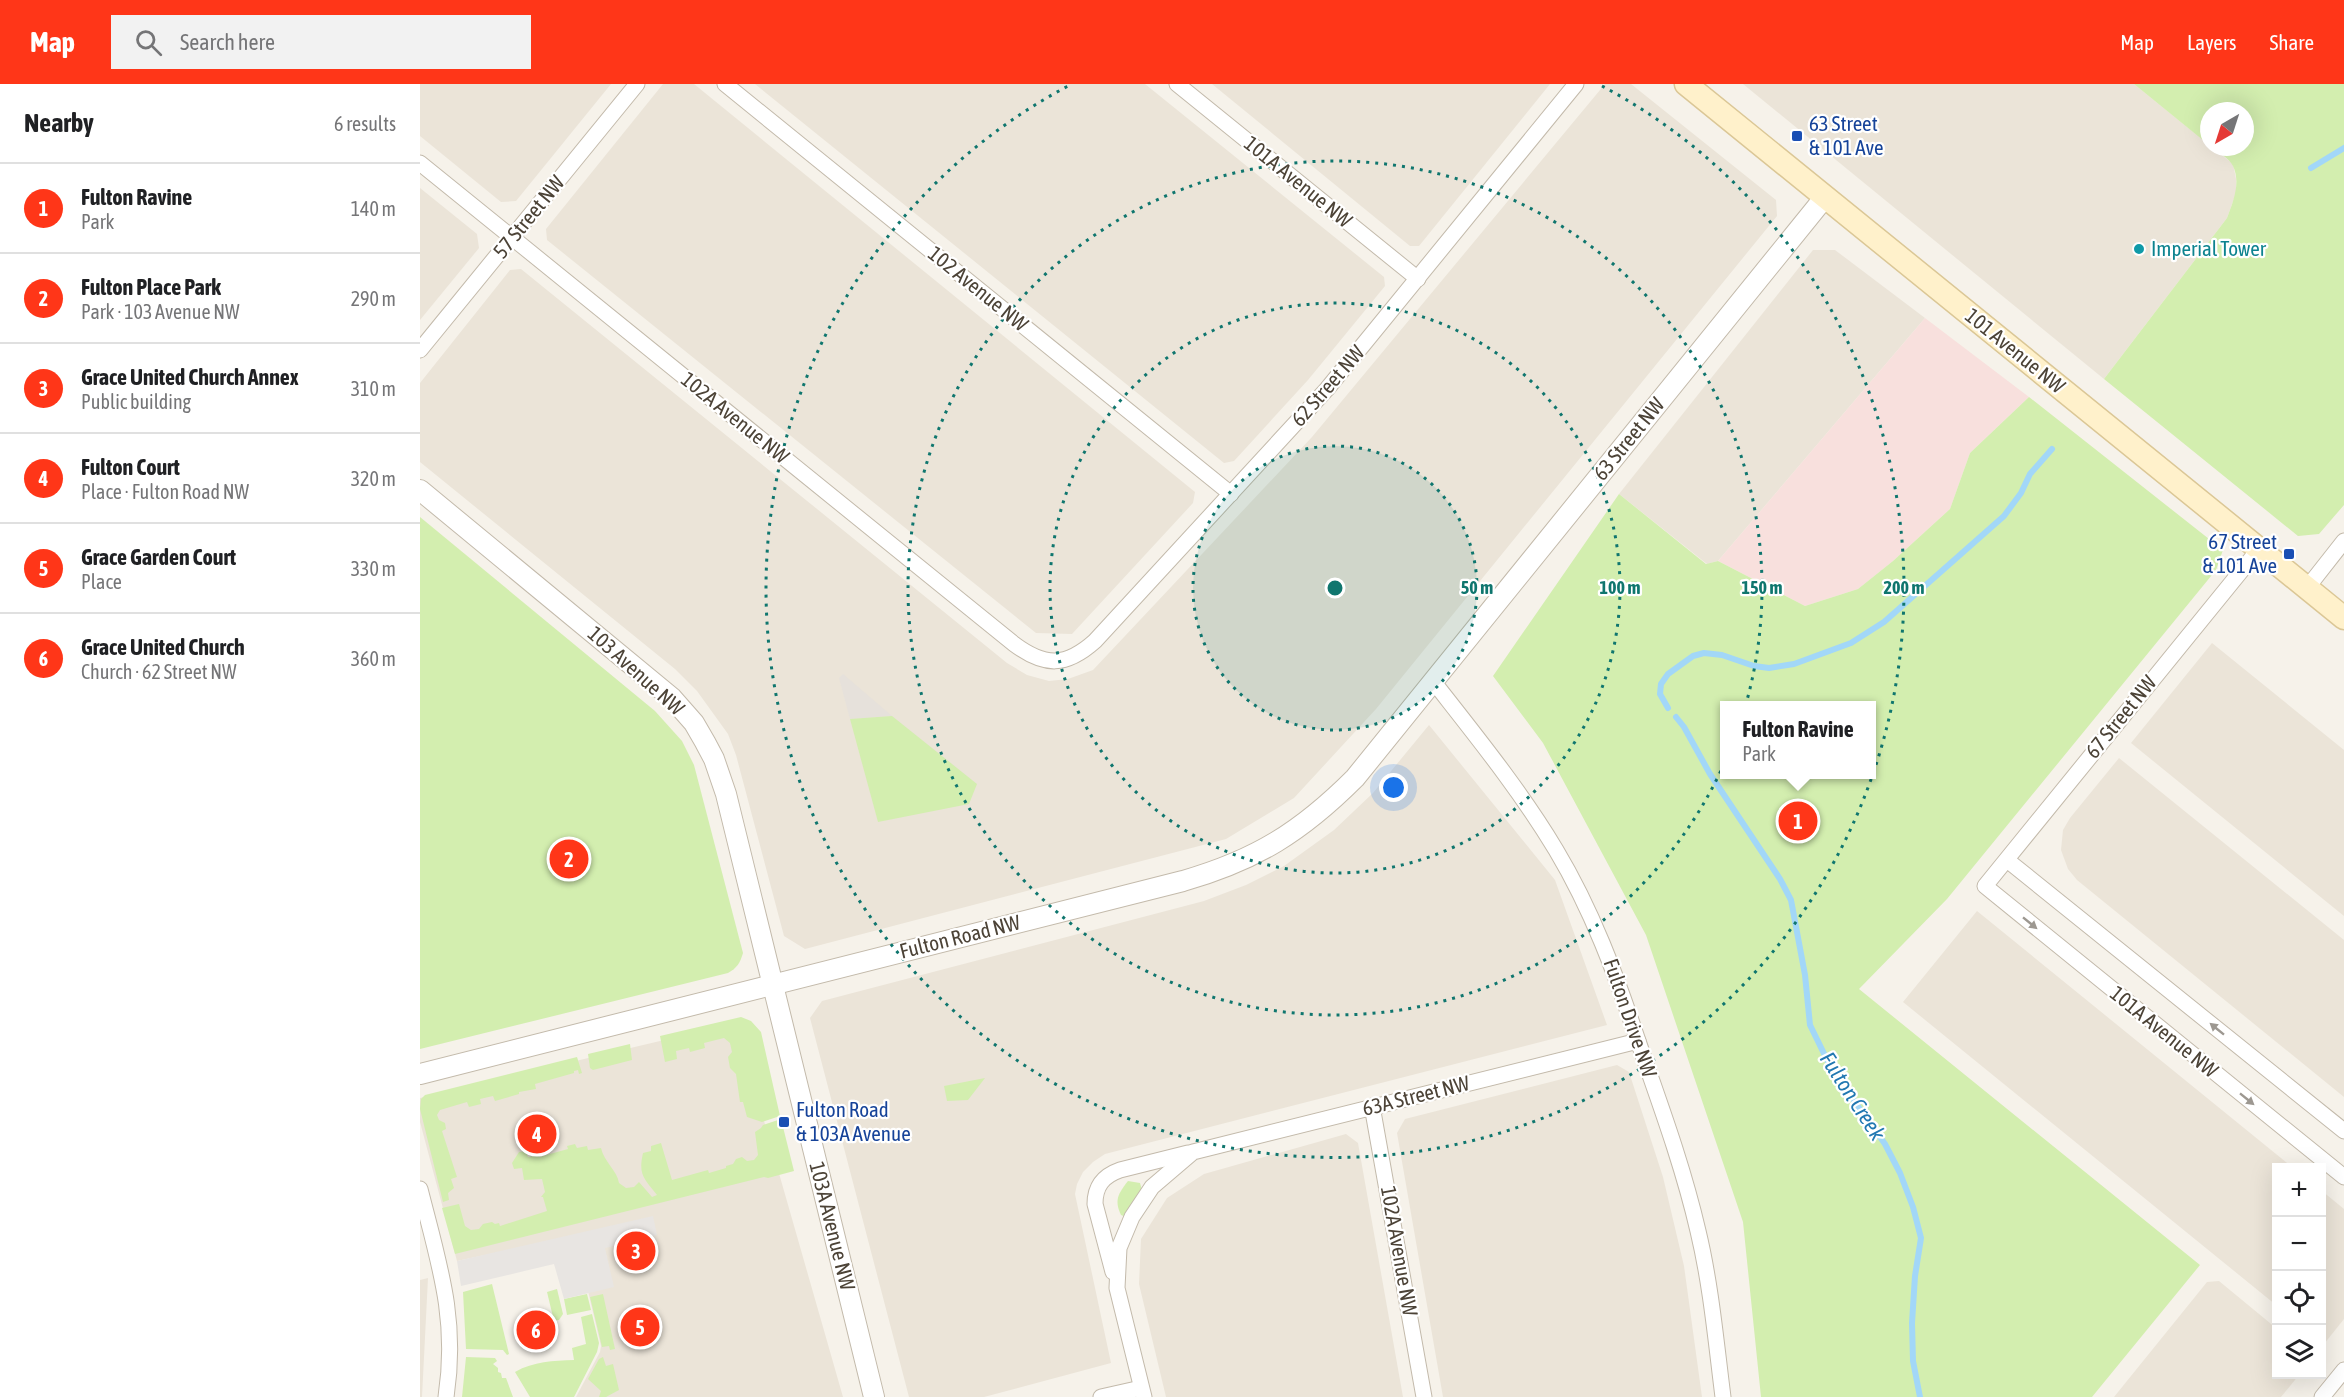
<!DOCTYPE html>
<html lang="en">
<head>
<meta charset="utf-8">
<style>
	body { margin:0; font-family:"Asap Condensed",sans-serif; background:#f2f2f2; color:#202124 }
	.controls { position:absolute; right:18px; bottom:18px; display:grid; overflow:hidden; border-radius:0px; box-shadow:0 6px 24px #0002 }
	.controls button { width:54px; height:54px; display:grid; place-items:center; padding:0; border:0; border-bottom:2px solid #e0e0e0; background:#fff; color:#202124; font:30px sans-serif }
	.compass { position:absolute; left:1780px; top:18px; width:54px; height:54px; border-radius:50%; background:#fff; box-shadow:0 6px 24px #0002; rotate:219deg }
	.you { position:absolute; left:974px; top:704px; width:21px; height:21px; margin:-15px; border:4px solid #fff; border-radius:50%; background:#1a73e8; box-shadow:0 0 0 9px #1a73e833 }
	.badge { display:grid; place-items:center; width:39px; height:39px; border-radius:50%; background:#ff3618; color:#fff; font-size:20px; font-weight:700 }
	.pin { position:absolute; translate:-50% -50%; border:3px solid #fff; box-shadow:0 2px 6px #0006 }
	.popup { position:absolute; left:1300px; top:617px; width:156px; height:78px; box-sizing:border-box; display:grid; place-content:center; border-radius:0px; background:#fff; filter:drop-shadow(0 2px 4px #0005); font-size:20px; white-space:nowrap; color:#757577 }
	.popup b { font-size:22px; color:#202124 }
	.popup::after { content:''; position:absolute; left:50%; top:100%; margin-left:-12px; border:12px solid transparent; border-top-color:#fff }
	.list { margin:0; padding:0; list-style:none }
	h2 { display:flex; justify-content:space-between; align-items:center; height:78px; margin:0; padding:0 24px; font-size:26px }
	h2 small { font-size:20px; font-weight:400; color:#757577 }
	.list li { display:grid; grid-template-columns:39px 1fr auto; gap:18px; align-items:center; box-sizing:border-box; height:90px; padding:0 24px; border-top:2px solid #e0e0e0 }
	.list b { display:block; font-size:22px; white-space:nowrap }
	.list p { margin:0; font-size:20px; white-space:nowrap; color:#757577 }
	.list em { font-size:20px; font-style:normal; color:#757577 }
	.icon { flex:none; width:33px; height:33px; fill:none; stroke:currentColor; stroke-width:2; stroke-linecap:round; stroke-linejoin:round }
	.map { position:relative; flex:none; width:1924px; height:1313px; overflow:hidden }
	header { display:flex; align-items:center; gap:36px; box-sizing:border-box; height:84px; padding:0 30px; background:#ff3618; color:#fff }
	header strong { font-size:28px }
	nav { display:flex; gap:33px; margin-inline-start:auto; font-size:21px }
	.search { width:420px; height:54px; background:#f2f2f2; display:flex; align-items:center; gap:15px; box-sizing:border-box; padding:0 21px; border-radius:0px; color:#757577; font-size:22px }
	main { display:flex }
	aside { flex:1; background:#fff }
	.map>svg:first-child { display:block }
</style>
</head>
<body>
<header>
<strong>Map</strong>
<div class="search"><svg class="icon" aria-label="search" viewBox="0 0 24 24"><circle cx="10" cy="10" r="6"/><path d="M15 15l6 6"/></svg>Search here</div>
<nav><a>Map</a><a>Layers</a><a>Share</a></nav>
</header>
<main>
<aside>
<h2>Nearby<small>6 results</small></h2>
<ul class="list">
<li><span class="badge">1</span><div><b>Fulton Ravine</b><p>Park</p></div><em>140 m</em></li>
<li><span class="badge">2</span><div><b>Fulton Place Park</b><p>Park · 103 Avenue NW</p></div><em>290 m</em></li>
<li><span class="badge">3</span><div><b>Grace United Church Annex</b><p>Public building</p></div><em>310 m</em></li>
<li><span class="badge">4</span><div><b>Fulton Court</b><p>Place · Fulton Road NW</p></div><em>320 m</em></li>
<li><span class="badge">5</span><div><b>Grace Garden Court</b><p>Place</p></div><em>330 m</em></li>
<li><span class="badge">6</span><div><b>Grace United Church</b><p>Church · 62 Street NW</p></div><em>360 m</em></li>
</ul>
</aside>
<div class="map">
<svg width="1924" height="1313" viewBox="0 0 1924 1313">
	<rect width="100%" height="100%" fill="#f6f2ea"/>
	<g fill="#ebe4d8">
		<polygon points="0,0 191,0 96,117 81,118 0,52"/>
		<polygon points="243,0 274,0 775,408 773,419 652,550 616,549 127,156 126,145"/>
		<polygon points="335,0 725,0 964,193 965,202 888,296 814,377 804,379"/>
		<polygon points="792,0 1130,0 999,162 990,162"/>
		<polygon points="1185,0 1211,0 1356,116 1357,132 956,625 874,714 806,755 385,865 364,852 316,671 308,650 277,607 255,585 0,378 0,299 90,186 101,185 587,579 607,591 629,597 648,595 673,586 892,353"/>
		<polygon points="1323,0 1714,0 1813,80 1816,95 1816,109 1807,134 1684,295"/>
		<polygon points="0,104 57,150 59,164 0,236"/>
		<polygon points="1393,166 1415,166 1505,234 1298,477 1287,480 1199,410"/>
		<polygon points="1792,559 1924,666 1924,832 1711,659"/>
		<polygon points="1009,641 1135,796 1187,941 685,1070 673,1078 663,1088 657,1100 655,1110 691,1279 564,1313 489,1313 390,934 402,917 784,817 826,801 864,782 914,746 953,709"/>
		<polygon points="1699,674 1924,856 1924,1013 1657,796 1648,785 1641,766 1643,746 1650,734"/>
		<polygon points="1557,827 1872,1083 1856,1084 1856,1221 1483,918"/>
		<polygon points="316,939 423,1313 156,1313 180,1268 181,1262 155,1152 37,1177 0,1038 0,1014"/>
		<polygon points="1197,981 1209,988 1243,1093 1264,1182 1282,1313 1023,1313 977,1049 985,1035"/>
		<polygon points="926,1050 938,1059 983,1313 746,1313 719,1200 721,1155 747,1114 784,1090"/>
		<polygon points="1902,1107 1924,1125 1924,1235 1904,1260 1902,1258"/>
		<polygon points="8,1194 2,1313 0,1313 0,1196"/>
		<polygon points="1799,1197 1856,1244 1856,1290 1879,1291 1861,1313 1694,1313 1787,1198"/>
	</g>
	<polygon fill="#e6e1db" points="423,590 472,632 430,635 419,594"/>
	<polygon fill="#f8e0dd" points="1505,234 1609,313 1550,369 1530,425 1473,477 1438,505 1385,522 1298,477"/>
	<g fill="#d3eeaf" fill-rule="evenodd">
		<path d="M 1714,0 L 1924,0 L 1924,421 L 1899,450 L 1878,452 L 1684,295 L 1807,134 C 1813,118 1821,99 1813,82 C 1810,75 1798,68 1791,63 L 1825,63 L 1825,27 L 1789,27 L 1789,61 Z"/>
		<path d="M 1609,313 L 1803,466 L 1796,486 L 1527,815 L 1439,905 L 1780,1181 L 1672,1313 L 1341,1313 L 1323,1138 L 1226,851 L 1123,659 L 1073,592 L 1199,410 L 1286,480 L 1298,477 L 1385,522 L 1438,505 L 1473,477 L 1530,425 L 1550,369 ZM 1304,622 L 1452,622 L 1452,690 L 1304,690 Z"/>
		<path d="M 0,433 L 235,627 L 262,657 L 274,681 L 323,869 C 320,879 317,884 308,889 L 0,965 Z"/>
		<polygon points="472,632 557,700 549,720 458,738 430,635"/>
		<polygon points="321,933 331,937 341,948 360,1032 342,1038 327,1033 323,1018 320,1018 316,990 310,984 308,973 312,968 310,959 304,954 284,959 285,964 270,968 269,964 256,967 257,975 245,978 240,952"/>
		<polygon points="210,960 212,976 173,986 170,984 168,970"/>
		<polygon points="157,973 162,989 159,990 158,986 154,987 154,989 115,1000 116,1005 99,1008 99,1010 75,1017 73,1012 60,1015 61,1020 49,1023 47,1018 20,1026 17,1031 19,1036 25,1039 26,1045 22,1047 37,1093 31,1095 34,1104 28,1109 29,1116 23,1118 0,1025 1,1015 5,1011"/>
		<polygon points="565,994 548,1016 527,1017 524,1002"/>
		<path d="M 361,1035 L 374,1087 L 348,1094 L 344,1093 L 35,1170 L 22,1124 L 39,1120 L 45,1142 L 51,1146 L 59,1145 L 63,1140 L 72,1138 L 75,1140 L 79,1139 L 80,1142 L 127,1127 L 123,1113 L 121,1113 L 125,1108 L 122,1095 L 104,1096 L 102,1084 L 94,1085 L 92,1079 L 99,1068 L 106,1067 L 108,1073 L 118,1071 L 119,1073 L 148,1065 L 147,1062 L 155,1060 L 157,1064 L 167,1062 L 168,1066 L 181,1064 C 184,1078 197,1086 199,1099 L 206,1104 L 214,1103 L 219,1098 L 232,1113 L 237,1111 C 224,1094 218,1091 223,1069 L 231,1067 L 231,1062 L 241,1059 L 252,1096 L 288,1086 L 289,1089 L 306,1084 L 306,1082 L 313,1080 L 316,1075 L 322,1073 L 327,1077 L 334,1076 L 338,1071 L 335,1048 L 341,1044 L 343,1041 Z"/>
		<path d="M 708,1097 L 720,1099 L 722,1106 L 706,1133 L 701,1131 C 694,1116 698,1110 708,1097 Z"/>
		<polygon points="72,1200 89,1270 87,1271 83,1266 46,1265 43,1208"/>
		<polygon points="137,1205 143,1230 139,1236 134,1237 127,1208"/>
		<polygon points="167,1210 171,1226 147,1231 144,1215"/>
		<polygon points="183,1210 195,1265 190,1266 189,1262 182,1263 170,1213"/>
		<path d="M 172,1230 L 179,1259 L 177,1268 L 154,1313 L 110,1313 L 95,1288 C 114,1277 133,1277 154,1276 L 152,1264 L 166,1260 L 161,1233 Z"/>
		<polygon points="46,1273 75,1274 77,1277 73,1280 78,1284 78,1288 81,1289 82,1294 86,1294 93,1313 42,1313"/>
		<polygon points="183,1273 186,1282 193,1280 199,1306 186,1313 179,1313 181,1307 168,1295 179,1275"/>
	</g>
	<polygon fill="#e8e5e2" points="233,1132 237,1151 185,1164 194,1203 144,1215 134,1180 41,1202 37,1177"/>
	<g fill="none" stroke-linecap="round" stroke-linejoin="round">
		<g stroke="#a2d7f8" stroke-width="6">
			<polyline points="1891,84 1924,64"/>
			<polyline points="1248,624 1240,610 1241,600 1248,590 1273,572 1284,569 1302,571 1334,582 1349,584 1374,580 1431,559 1464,538 1584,432 1601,409 1610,390 1632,365"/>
			<polyline points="1256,633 1264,643 1290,690 1360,795 1371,816 1385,891 1390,941 1412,986 1465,1060 1480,1089 1493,1123 1501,1154 1495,1192 1492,1239 1493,1277 1500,1313"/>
		</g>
		<defs>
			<g id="minor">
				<polyline points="305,0 811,410"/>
				<polyline points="757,0 998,195"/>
				<path d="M 0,79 L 594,560 C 625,583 646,583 675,557 L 907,305 L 1156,0"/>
				<polyline points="0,266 217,0"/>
				<polyline points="1839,465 1565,802 1924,1093"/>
				<polyline points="1887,504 1924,457"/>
				<path d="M 1013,597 C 1056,652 1100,706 1136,766 C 1172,826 1196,891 1218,957 C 1240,1020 1263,1082 1278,1147 C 1291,1201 1296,1258 1303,1313"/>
				<polyline points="1587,776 1924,1047"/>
				<polyline points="952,1022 1004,1313"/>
				<path d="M 0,1105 C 19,1180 38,1235 26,1313"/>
				<path d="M 693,1188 L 675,1120 C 675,1102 683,1092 700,1086 L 768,1069"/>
				<polyline points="681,1313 721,1304"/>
				<polyline points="724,1313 697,1204 699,1164 712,1133 732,1103 773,1068 1218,957"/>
				<polyline points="1902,1313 1924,1286"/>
			</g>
			<g id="tertiary">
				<polyline points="0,406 252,614 274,639 285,658 294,675 306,710 454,1313"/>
				<path d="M 0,990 L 763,797 C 836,776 881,748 935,694 L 1405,113"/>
			</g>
			<polyline id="secondary" points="1266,0 1924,534"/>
		</defs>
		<use href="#minor" stroke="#c3baab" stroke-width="17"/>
		<use href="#tertiary" stroke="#c3baab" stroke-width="22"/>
		<use href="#secondary" stroke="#dbc796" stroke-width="25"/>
		<use href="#minor" stroke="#fff" stroke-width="15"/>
		<use href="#tertiary" stroke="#fff" stroke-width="20"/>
		<use href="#secondary" stroke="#fff1cb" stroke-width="22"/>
	</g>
	<defs><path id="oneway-solid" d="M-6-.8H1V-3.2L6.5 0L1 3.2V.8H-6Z" transform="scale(1.5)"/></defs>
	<g fill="#9d9891">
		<use href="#oneway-solid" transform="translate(1610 839) rotate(39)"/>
		<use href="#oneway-solid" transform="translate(1797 945) rotate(-141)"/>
		<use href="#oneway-solid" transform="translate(1827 1015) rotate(39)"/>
	</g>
	<circle cx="915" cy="504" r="142" fill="#0f766e" fill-opacity=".12"/>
	<g fill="none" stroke="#0f766e" stroke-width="3" stroke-dasharray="3 6">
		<circle cx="915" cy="504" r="142"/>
		<circle cx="915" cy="504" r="285"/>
		<circle cx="915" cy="504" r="427"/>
		<path d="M1182 2A569 569 0 1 1 648 2"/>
	</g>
	<g fill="#1a4fb4" stroke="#fff" stroke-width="2">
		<rect x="1371" y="46" width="12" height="12" rx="3"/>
		<rect x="1863" y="464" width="12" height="12" rx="3"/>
		<rect x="358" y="1032" width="12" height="12" rx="3"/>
	</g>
	<circle fill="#0f9aa8" stroke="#fff" stroke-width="2" cx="1719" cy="165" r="6"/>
	<g text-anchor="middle" stroke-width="4.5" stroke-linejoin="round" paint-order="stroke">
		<g font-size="21" fill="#164399" stroke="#fff" text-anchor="start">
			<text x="1389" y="47">63 Street<tspan x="1389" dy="24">&amp; 101 Ave</tspan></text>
			<text x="1857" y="465" text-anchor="end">67 Street<tspan x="1857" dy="24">&amp; 101 Ave</tspan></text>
			<text x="376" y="1033">Fulton Road<tspan x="376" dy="24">&amp; 103A Avenue</tspan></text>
		</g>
		<g font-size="21" fill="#4c4337" stroke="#fff">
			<text transform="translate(878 98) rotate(39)" y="7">101A Avenue NW</text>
			<text transform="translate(109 133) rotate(-51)" y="7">57 Street NW</text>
			<text transform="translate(558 205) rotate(39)" y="7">102 Avenue NW</text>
			<text transform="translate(1595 267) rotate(39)" y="7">101 Avenue NW</text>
			<text transform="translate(908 302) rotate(-49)" y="7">62 Street NW</text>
			<text transform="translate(315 334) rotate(39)" y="7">102A Avenue NW</text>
			<text transform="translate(1209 355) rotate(-51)" y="7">63 Street NW</text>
			<text transform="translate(216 587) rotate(42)" y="7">103 Avenue NW</text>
			<text transform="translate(1701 633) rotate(-51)" y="7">67 Street NW</text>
			<text transform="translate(540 853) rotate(-14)" y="7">Fulton Road NW</text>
			<text transform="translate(1210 934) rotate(71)" y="7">Fulton Drive NW</text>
			<text transform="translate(1744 948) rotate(39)" y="7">101A Avenue NW</text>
			<text transform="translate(996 1012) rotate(-14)" y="7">63A Street NW</text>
			<text transform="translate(412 1142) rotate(76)" y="7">103A Avenue NW</text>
			<text transform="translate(979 1167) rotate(80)" y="7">102A Avenue NW</text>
		</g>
		<g font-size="21" fill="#0d838f" stroke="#fff" text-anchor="start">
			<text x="1731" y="172">Imperial Tower</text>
		</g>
		<g font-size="22" font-style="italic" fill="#2178b2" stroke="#fff">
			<text transform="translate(1433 1012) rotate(57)" y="8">Fulton Creek</text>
		</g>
	</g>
	<circle cx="915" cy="504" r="9" fill="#0f766e" stroke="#fff" stroke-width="3"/>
	<g font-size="18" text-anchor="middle" font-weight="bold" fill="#0f766e" stroke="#fff" stroke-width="4.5" stroke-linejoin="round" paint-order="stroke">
		<text x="1057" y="510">50 m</text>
		<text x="1200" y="510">100 m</text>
		<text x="1342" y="510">150 m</text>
		<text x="1484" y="510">200 m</text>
	</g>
</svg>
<div class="controls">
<button>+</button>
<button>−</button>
<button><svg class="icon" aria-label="locate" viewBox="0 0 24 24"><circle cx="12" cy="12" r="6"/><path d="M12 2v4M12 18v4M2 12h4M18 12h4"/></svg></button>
<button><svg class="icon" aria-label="layers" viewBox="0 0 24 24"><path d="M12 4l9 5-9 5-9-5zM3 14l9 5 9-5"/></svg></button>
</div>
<svg class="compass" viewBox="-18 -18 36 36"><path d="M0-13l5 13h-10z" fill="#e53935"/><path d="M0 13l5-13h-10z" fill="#757577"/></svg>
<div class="you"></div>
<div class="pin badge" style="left:1378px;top:737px">1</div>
<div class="popup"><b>Fulton Ravine</b>Park</div>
<div class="pin badge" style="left:149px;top:775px">2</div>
<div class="pin badge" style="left:216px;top:1167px">3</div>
<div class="pin badge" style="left:117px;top:1050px">4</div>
<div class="pin badge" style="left:220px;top:1243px">5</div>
<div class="pin badge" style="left:116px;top:1246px">6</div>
</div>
</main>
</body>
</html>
